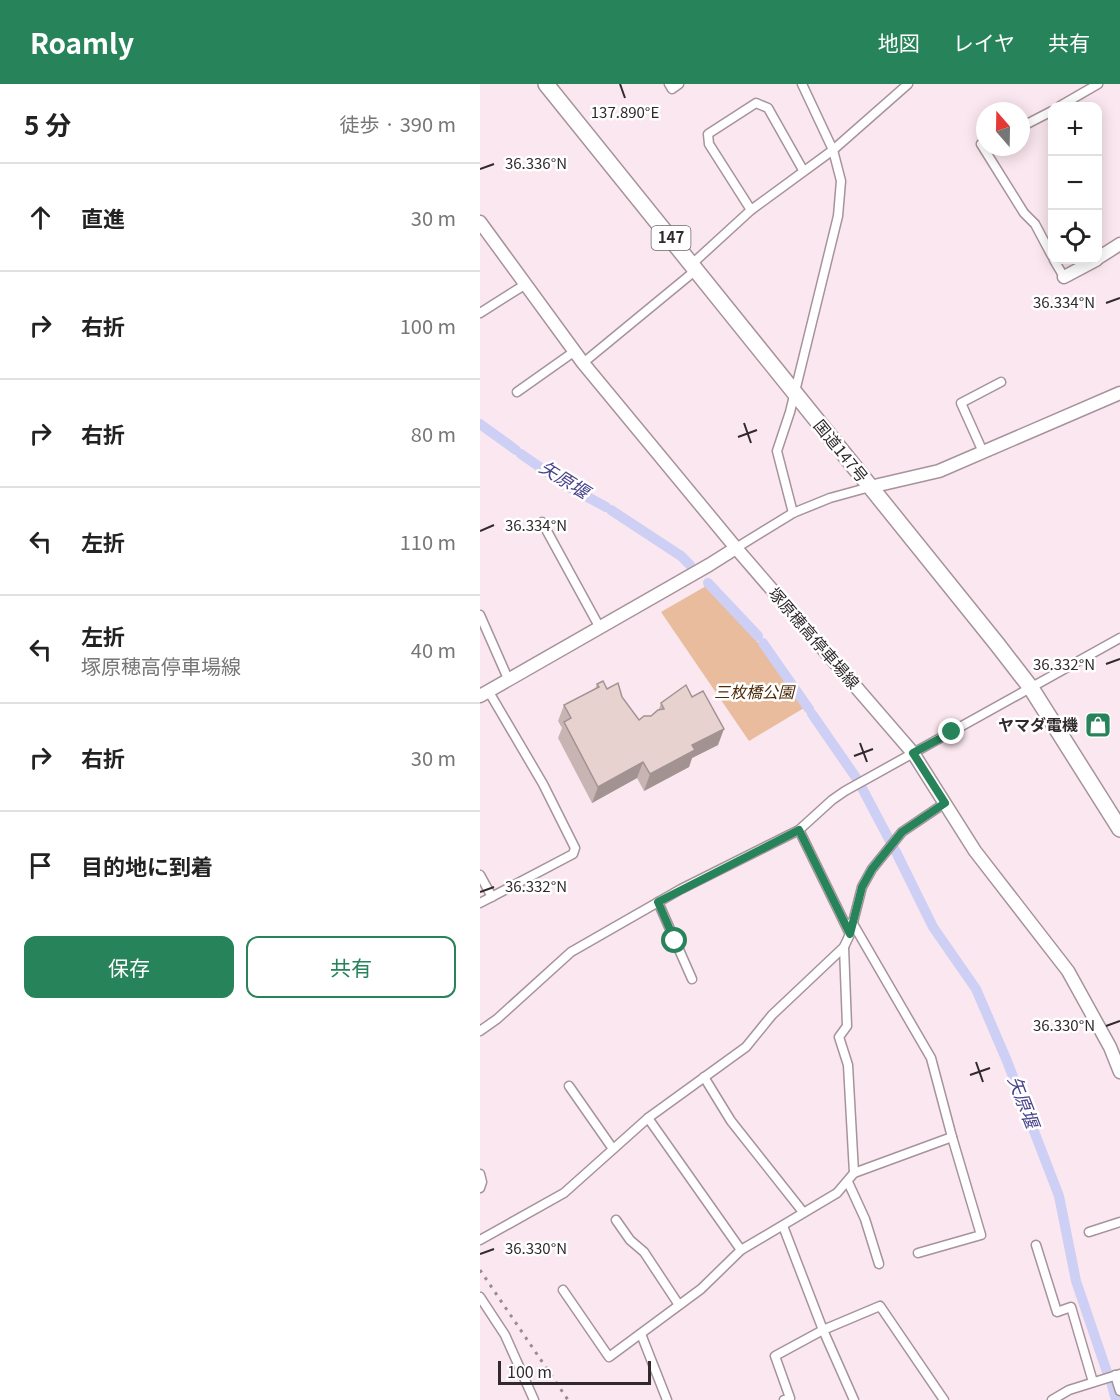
<!DOCTYPE html>
<html lang="ja">
<head>
<meta charset="utf-8">
<style>
	body { margin:0; font-family:Georgia,"Noto Sans JP",serif; background:#f6f6f6; color:#222 }
	.controls { position:absolute; right:18px; top:18px; display:grid; overflow:hidden; border-radius:12px; box-shadow:0 3px 15px #0003 }
	.controls button { width:54px; height:54px; display:grid; place-items:center; padding:0; border:0; border-bottom:2px solid #e0e0e0; background:#fff; color:#222; font:30px sans-serif }
	.compass { position:absolute; left:496px; top:18px; width:54px; height:54px; border-radius:50%; background:#fff; box-shadow:0 3px 15px #0003; rotate:340deg }
	.scale { position:absolute; left:18px; bottom:15px; width:153px; box-sizing:border-box; padding-left:6px; border:3px solid #312a2d; border-top:0; font-size:16px; line-height:21px; white-space:nowrap; color:#312a2d; -webkit-text-stroke:4px #fff; paint-order:stroke }
	.stop { position:absolute; width:18px; height:18px; margin:-14px; border:4px solid #278359; border-radius:50%; background:#fff }
	.stop.end { background:#278359; border-color:#fff; box-shadow:0 2px 6px #0008 }
	.list { margin:0; padding:0; list-style:none }
	h2 { display:flex; justify-content:space-between; align-items:center; height:78px; margin:0; padding:0 24px; font-size:26px }
	h2 small { font-size:20px; font-weight:400; color:#767676 }
	.list li { display:grid; grid-template-columns:39px 1fr auto; gap:18px; align-items:center; box-sizing:border-box; height:108px; padding:0 24px; border-top:2px solid #e0e0e0 }
	.list b { display:block; font-size:22px; white-space:nowrap }
	.list p { margin:0; font-size:20px; white-space:nowrap; color:#767676 }
	.list em { font-size:20px; font-style:normal; color:#767676 }
	.actions { display:flex; gap:12px; padding:18px 24px }
	.actions a { flex:1; padding:14px 0; border:2px solid #278359; border-radius:12px; text-align:center; font-size:21px; color:#278359 }
	.actions .main { background:#278359; color:#fff }
	.icon { flex:none; width:33px; height:33px; fill:none; stroke:currentColor; stroke-width:2; stroke-linecap:round; stroke-linejoin:round }
	.map { position:relative; flex:none; width:640px; height:1316px; overflow:hidden }
	header { display:flex; align-items:center; gap:36px; box-sizing:border-box; height:84px; padding:0 30px; background:#278359; color:#fff }
	header strong { font-size:28px }
	nav { display:flex; gap:33px; margin-inline-start:auto; font-size:21px }
	main { display:flex }
	aside { flex:1; background:#fff }
	.map>svg:first-child { display:block }
</style>
</head>
<body>
<header>
<strong>Roamly</strong>
<nav><a>地図</a><a>レイヤ</a><a>共有</a></nav>
</header>
<main>
<aside>
<h2>5 分<small>徒歩 · 390 m</small></h2>
<ul class="list">
<li><svg class="icon" aria-label="ahead" viewBox="0 0 24 24"><path d="M12 20V5M6 11l6-6 6 6"/></svg><div><b>直進</b></div><em>30 m</em></li>
<li><svg class="icon" aria-label="right" viewBox="0 0 24 24"><path d="M7 20v-9h11M14 6l5 5-5 5"/></svg><div><b>右折</b></div><em>100 m</em></li>
<li><svg class="icon" aria-label="right" viewBox="0 0 24 24"><path d="M7 20v-9h11M14 6l5 5-5 5"/></svg><div><b>右折</b></div><em>80 m</em></li>
<li><svg class="icon" aria-label="left" viewBox="0 0 24 24"><path d="M17 20v-9H6M10 6l-5 5 5 5"/></svg><div><b>左折</b></div><em>110 m</em></li>
<li><svg class="icon" aria-label="left" viewBox="0 0 24 24"><path d="M17 20v-9H6M10 6l-5 5 5 5"/></svg><div><b>左折</b><p>塚原穂高停車場線</p></div><em>40 m</em></li>
<li><svg class="icon" aria-label="right" viewBox="0 0 24 24"><path d="M7 20v-9h11M14 6l5 5-5 5"/></svg><div><b>右折</b></div><em>30 m</em></li>
<li><svg class="icon" aria-label="arrive" viewBox="0 0 24 24"><path d="M6 21V4h12l-3 4 3 4H6"/></svg><div><b>目的地に到着</b></div></li>
</ul>
<div class="actions"><a class="main">保存</a><a>共有</a></div>
</aside>
<div class="map">
<svg width="640" height="1316" viewBox="0 0 640 1316">
	<rect width="100%" height="100%" fill="#fbe7ef"/>
	<polygon fill="#e8bc9c" points="226,502 271,549 324,624 269,657 181,528"/>
	<g fill="none" stroke-linecap="round" stroke-linejoin="round">
		<g stroke="#cecff5" stroke-width="10">
			<polyline points="0,340 36,366"/>
			<polyline points="41,370 87,402 126,423"/>
			<polyline points="131,426 201,472 210,481"/>
			<polyline points="228,499 278,552"/>
			<polyline points="283,559 329,625"/>
			<polyline points="332,630 377,695"/>
			<polyline points="382,704 410,757"/>
			<polyline points="415,766 453,843 496,905 527,977 579,1112 596,1197 627,1288"/>
			<polyline points="631,1298 636,1316"/>
		</g>
		<defs>
			<g id="street">
				<polyline points="189,0 192,5 199,0"/>
				<polyline points="580,22 618,0"/>
				<polyline points="541,43 572,27"/>
				<polyline points="505,58 501,60 544,129 555,140 572,172"/>
				<polyline points="271,126 229,60 228,50 276,19 288,24 323,86"/>
				<polyline points="574,176 584,193"/>
				<polyline points="212,180 271,126 353,66 428,0"/>
				<polyline points="0,229 46,200"/>
				<polyline points="103,279 216,186"/>
				<polyline points="37,308 95,267"/>
				<polyline points="503,368 481,319 521,298"/>
				<polyline points="313,429 297,367 310,328 358,132 361,97 353,66 322,0"/>
				<polyline points="62,438 120,544"/>
				<polyline points="256,464 313,429 350,414 390,403"/>
				<polyline points="0,531 29,597"/>
				<polyline points="319,746 370,850"/>
				<polyline points="0,791 12,813"/>
				<polyline points="178,818 212,895"/>
				<polyline points="0,819 93,770 95,764 63,700 9,608"/>
				<polyline points="364,863 367,942 359,953 368,981 374,1089"/>
				<polyline points="0,947 17,935 91,868 201,805 319,746 352,716 365,707 640,554"/>
				<polyline points="224,993 251,1037 323,1128"/>
				<polyline points="89,1002 133,1065"/>
				<polyline points="168,1034 261,1166"/>
				<polyline points="0,1090 2,1098 0,1104"/>
				<polyline points="368,1098 385,1135 399,1180"/>
				<polyline points="136,1136 150,1156 164,1168 199,1221"/>
				<polyline points="303,1142 343,1246 374,1316"/>
				<polyline points="609,1148 640,1138"/>
				<polyline points="0,1156 84,1109 168,1034 266,963 292,931 364,863 370,850 382,803 392,785 422,748 465,719"/>
				<polyline points="556,1161 577,1228 591,1223 613,1298"/>
				<polyline points="438,1169 501,1151 472,1053"/>
				<polyline points="83,1206 129,1273 221,1205 261,1166 357,1109 374,1089 472,1053 451,974 372,838"/>
				<polyline points="0,1213 25,1251 54,1316"/>
				<polyline points="161,1250 187,1316"/>
				<polyline points="635,1291 640,1307"/>
				<polyline points="304,1316 310,1314 295,1272 343,1246 400,1222 464,1316"/>
				<polyline points="572,1316 589,1306 640,1290"/>
			</g>
			<g id="secondary">
				<polyline points="0,138 103,279 256,464 433,669 495,767 588,887 630,963 640,988"/>
				<polyline points="618,174 640,160"/>
				<polyline points="584,193 616,176"/>
				<polyline points="390,403 459,387 640,309"/>
				<polyline points="0,612 229,481 256,464"/>
			</g>
			<polyline id="highway" points="66,0 517,560 551,604 640,745"/>
		</defs>
		<use href="#street" stroke="#a6939b" stroke-width="11"/>
		<use href="#secondary" stroke="#a6939b" stroke-width="15"/>
		<use href="#highway" stroke="#a6939b" stroke-width="18"/>
		<use href="#street" stroke="#fff" stroke-width="8"/>
		<use href="#secondary" stroke="#fff" stroke-width="12"/>
		<use href="#highway" stroke="#fff" stroke-width="15"/>
		<polyline stroke="#998b90" stroke-width="3" stroke-dasharray="3 6" stroke-linecap="butt" points="0,1186 88,1316"/>
	</g>
	<polygon fill="#c8b5b3" points="117,600 142,613 159,636 171,632 179,625 181,619 238,661 212,674 209,683 164,707 157,694 112,719 78,654 82,644 78,637 84,621 115,605"/>
	<g fill="#a29392">
		<polygon points="244,645 238,661 212,674 209,683 164,707 170,690 212,661"/>
		<polygon points="163,678 157,694 112,719 118,703"/>
	</g>
	<polygon fill="#e8d2d0" stroke="#a29392" stroke-width="1.5" points="123,597 127,605 138,599 142,613 159,636 164,632 171,632 178,626 184,625 181,619 206,601 212,613 223,607 244,645 212,661 215,666 170,690 163,678 118,703 84,638 91,634 84,621 119,603 117,600"/>
	<g fill="none" stroke-linecap="round" stroke-linejoin="round">
		<polyline stroke="#278359" stroke-width="8" points="195,857 178,818 319,746 370,850 382,803 392,785 422,748 465,719 433,669 472,648"/>
	</g>
	<path fill="none" stroke="#312a2d" stroke-width="2" d="M 140,0 L 145,14M 0,85 L 14,80M 626,219 L 640,214M 264,339 L 271,359M 258,353 L 277,346M 0,447 L 14,441M 626,580 L 640,575M 380,659 L 387,678M 374,672 L 393,665M 0,808 L 14,803M 626,942 L 640,937M 496,978 L 503,998M 490,991 L 510,984M 0,1170 L 14,1165"/>
	<defs>
		<symbol id="shop-square" viewBox="-11 -11 22 22"><rect x="-9" y="-9" width="18" height="18" rx="4" fill="#278359" stroke="#fff"/><path d="M-5-2.5h2.3a2.7 3.5 0 0 1 5.4 0H5L5.5 6h-11ZM-1.5-2.5h3a1.5 2.3 0 0 0-3 0Z" fill="#fff"/></symbol>
	</defs>
	<g fill-rule="evenodd">
		<use href="#shop-square" x="603" y="626" width="30" height="30"/>
	</g>
	<g text-anchor="middle" stroke-width="5" stroke-linejoin="round" paint-order="stroke">
		<rect fill="#fff" stroke="#6f6a6c" stroke-width="1.5" x="171.5" y="142" width="39" height="24" rx="4.5"/>
		<g font-size="15" font-weight="bold" fill="#312a2d">
			<text x="191" y="159">147</text>
		</g>
		<g font-size="16" fill="#312a2d" stroke="#fff">
			<text transform="translate(361 367) rotate(51)" y="6">国道147号</text>
			<text transform="translate(334 554) rotate(49)" y="6">塚原穂高停車場線</text>
		</g>
		<g font-size="16" font-style="italic" fill="#4f2b0a" stroke="#fff">
			<text x="274" y="614">三枚橋公園</text>
		</g>
		<g font-size="16" font-weight="bold" fill="#312a2d" stroke="#fff" text-anchor="end">
			<text x="598" y="647">ヤマダ電機</text>
		</g>
		<g font-size="18" font-style="italic" fill="#49448c" stroke="#fff">
			<text transform="translate(84 396) rotate(32)" y="6">矢原堰</text>
			<text transform="translate(543 1018) rotate(69)" y="6">矢原堰</text>
		</g>
	</g>
	<g font-size="15" text-anchor="middle" fill="#312a2d" stroke="#fff" stroke-width="5" stroke-linejoin="round" paint-order="stroke">
		<text x="145" y="34">137.890°E</text>
		<text x="56" y="85">36.336°N</text>
		<text x="584" y="224">36.334°N</text>
		<text x="56" y="447">36.334°N</text>
		<text x="584" y="586">36.332°N</text>
		<text x="56" y="808">36.332°N</text>
		<text x="584" y="947">36.330°N</text>
		<text x="56" y="1170">36.330°N</text>
	</g>
</svg>
<div class="controls">
<button>+</button>
<button>−</button>
<button><svg class="icon" aria-label="locate" viewBox="0 0 24 24"><circle cx="12" cy="12" r="6"/><path d="M12 2v4M12 18v4M2 12h4M18 12h4"/></svg></button>
</div>
<svg class="compass" viewBox="-18 -18 36 36"><path d="M0-13l5 13h-10z" fill="#e53935"/><path d="M0 13l5-13h-10z" fill="#767676"/></svg>
<div class="scale">100 m</div>
<div class="stop" style="left:195px;top:857px"></div>
<div class="stop end" style="left:472px;top:648px"></div>
</div>
</main>
</body>
</html>
